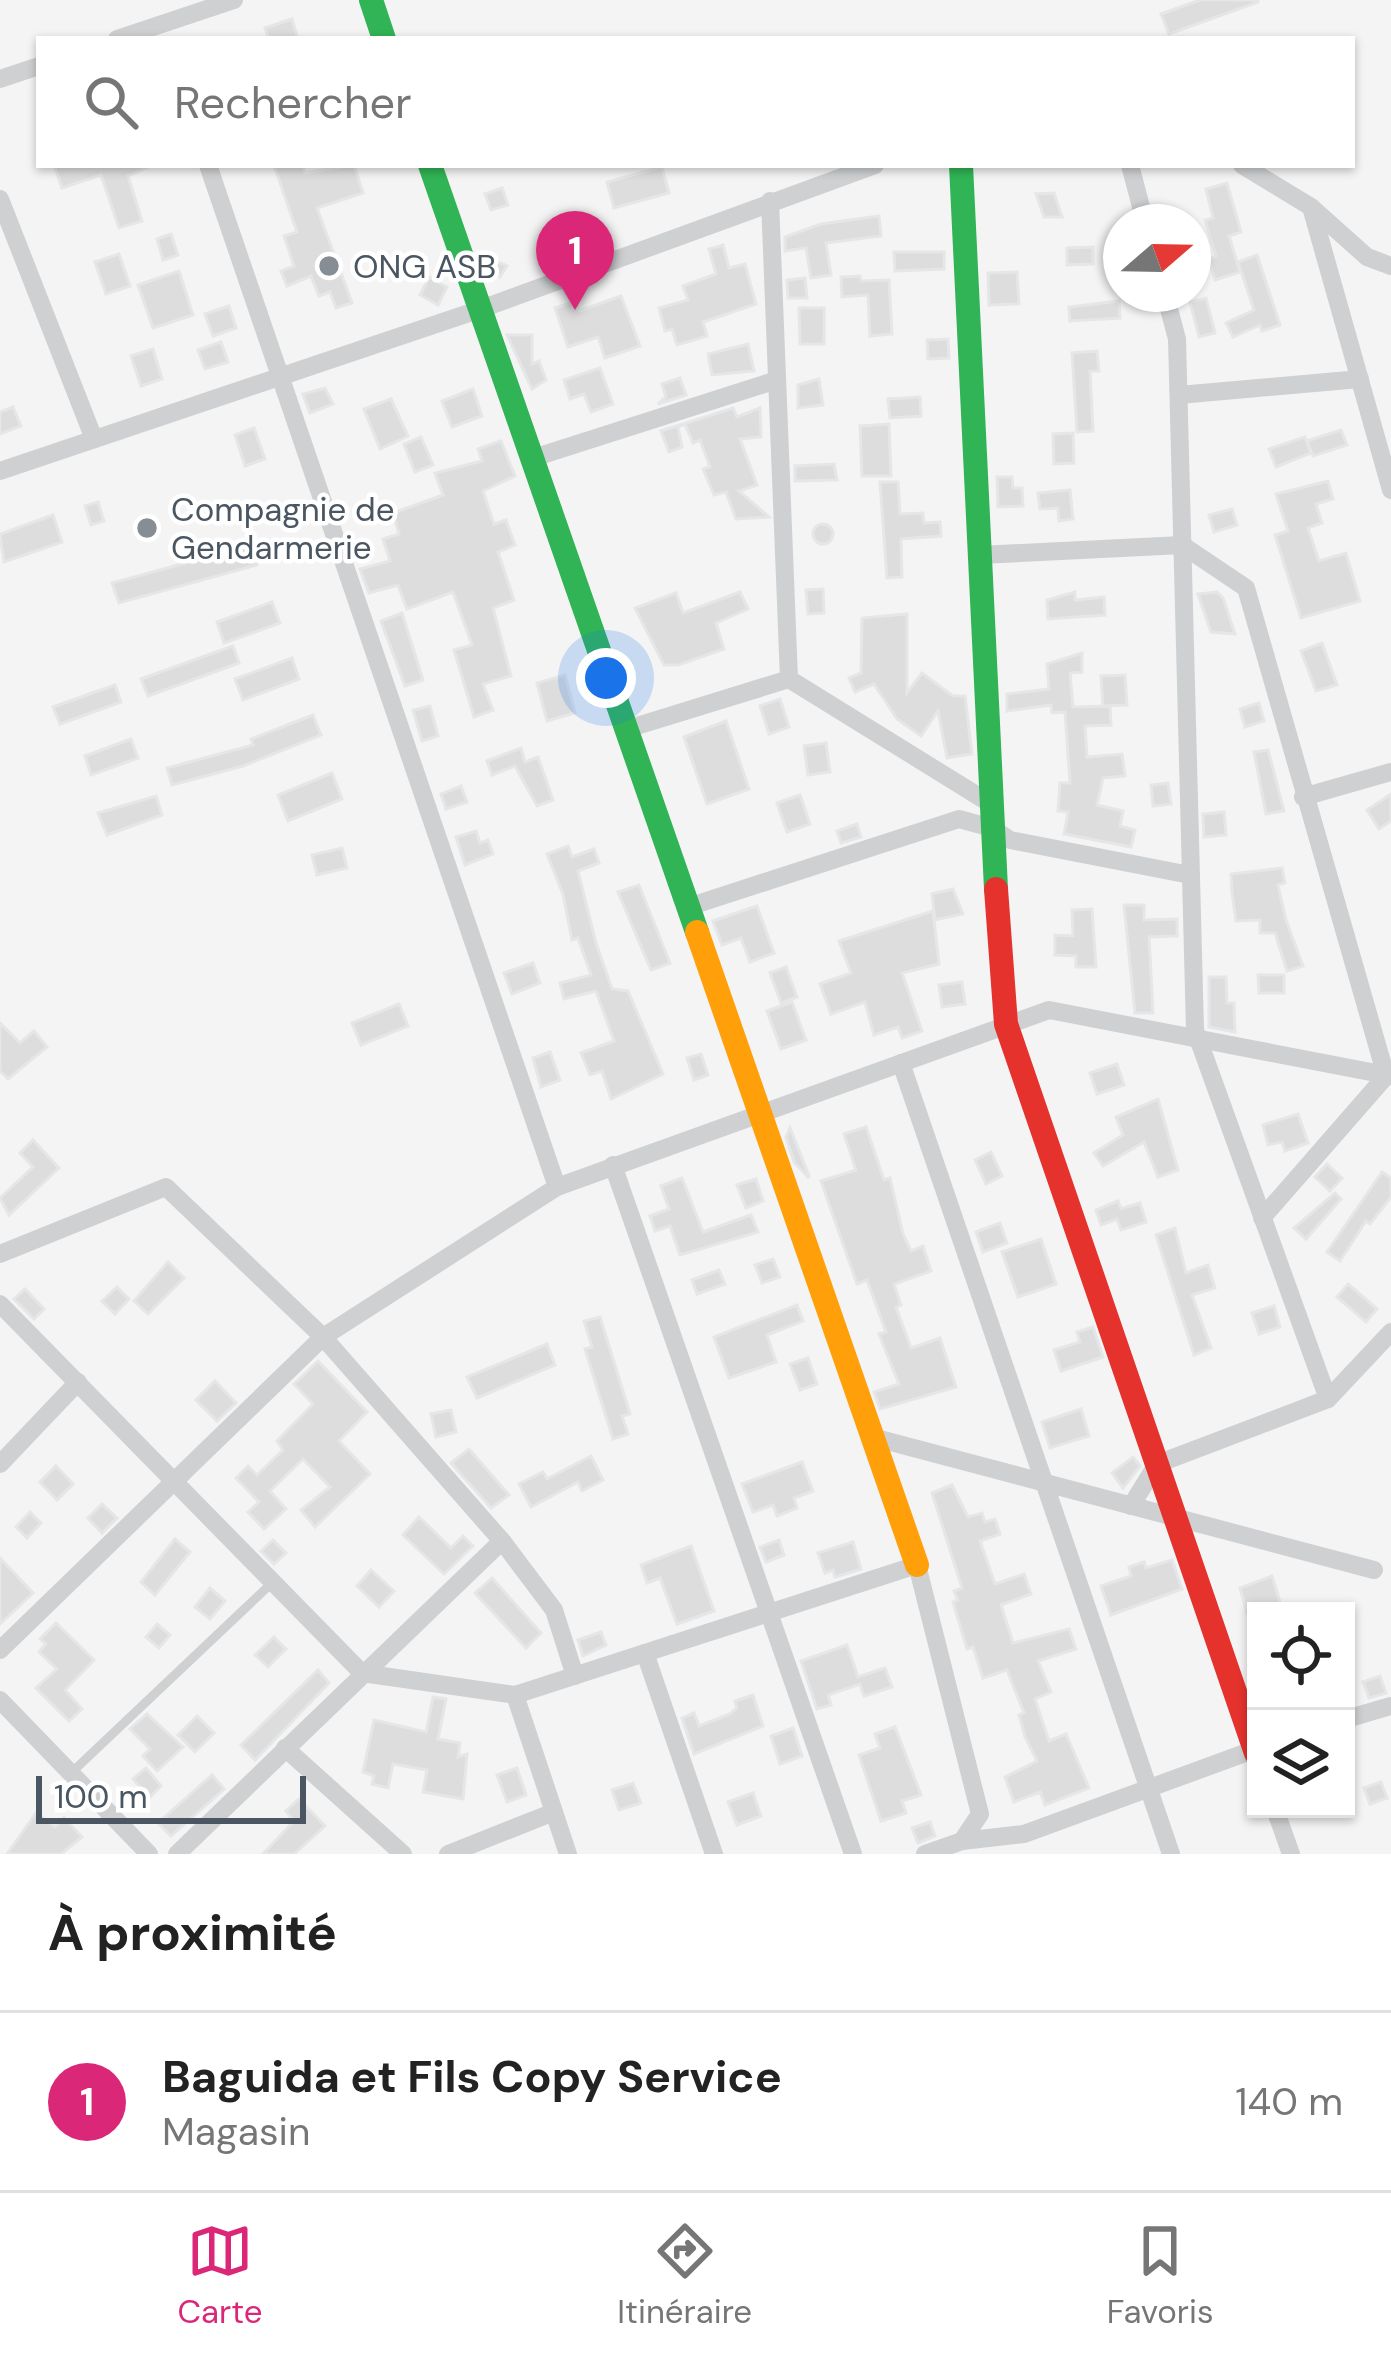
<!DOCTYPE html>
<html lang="fr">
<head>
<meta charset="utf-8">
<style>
	body { margin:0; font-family:"DM Sans",sans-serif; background:#f2f2f2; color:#222 }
	.controls { position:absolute; right:36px; bottom:36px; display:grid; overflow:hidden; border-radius:0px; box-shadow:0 3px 9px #0004 }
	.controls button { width:108px; height:108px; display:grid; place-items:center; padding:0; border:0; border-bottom:3px solid #e0e0e0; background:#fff; color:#222; font:60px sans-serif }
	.compass { position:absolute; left:1103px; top:204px; width:108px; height:108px; border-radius:50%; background:#fff; box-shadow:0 3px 9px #0004; rotate:70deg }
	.scale { position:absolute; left:36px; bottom:30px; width:270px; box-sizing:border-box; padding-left:12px; border:6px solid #4a5661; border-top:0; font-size:33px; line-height:42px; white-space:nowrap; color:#4a5661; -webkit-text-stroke:9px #fff; paint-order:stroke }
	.you { position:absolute; left:606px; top:678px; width:42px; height:42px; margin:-30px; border:9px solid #fff; border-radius:50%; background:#1a73e8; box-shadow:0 0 0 18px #1a73e833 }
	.badge { display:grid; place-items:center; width:78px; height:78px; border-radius:50%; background:#db2777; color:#fff; font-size:39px; font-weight:700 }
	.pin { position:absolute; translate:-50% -99px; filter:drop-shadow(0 3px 6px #0008) }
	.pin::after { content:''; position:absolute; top:63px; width:42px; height:36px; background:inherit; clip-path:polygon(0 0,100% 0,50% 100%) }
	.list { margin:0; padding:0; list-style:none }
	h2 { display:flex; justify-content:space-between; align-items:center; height:156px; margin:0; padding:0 48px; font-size:51px }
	h2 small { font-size:39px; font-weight:400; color:#767676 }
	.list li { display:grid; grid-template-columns:78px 1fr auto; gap:36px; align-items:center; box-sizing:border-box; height:180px; padding:0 48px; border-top:3px solid #e0e0e0 }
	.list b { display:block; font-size:45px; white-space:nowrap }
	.list p { margin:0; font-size:39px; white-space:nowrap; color:#767676 }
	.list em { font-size:39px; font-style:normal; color:#767676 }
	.icon { flex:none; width:66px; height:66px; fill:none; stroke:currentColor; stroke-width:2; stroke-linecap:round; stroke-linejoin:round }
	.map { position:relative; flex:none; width:1391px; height:1854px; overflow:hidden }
	.search { position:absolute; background:#fff; box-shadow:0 3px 9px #0004; left:36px; right:36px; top:36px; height:132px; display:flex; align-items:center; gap:30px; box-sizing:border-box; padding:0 42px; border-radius:0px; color:#767676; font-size:45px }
	.sheet { height:336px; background:#fff }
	nav { display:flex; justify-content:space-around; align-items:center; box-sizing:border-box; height:168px; border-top:3px solid #e0e0e0; background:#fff; font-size:33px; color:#767676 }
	nav a { display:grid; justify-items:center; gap:6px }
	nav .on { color:#db2777 }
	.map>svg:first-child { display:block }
</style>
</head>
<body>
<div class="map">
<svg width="1391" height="1854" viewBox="0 0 1391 1854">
	<rect width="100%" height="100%" fill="#f4f4f4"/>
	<g fill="#ddddde" stroke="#e5e6e7" stroke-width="3">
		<polygon points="1200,0 1258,0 1258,2 1169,34 1161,14"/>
		<polygon points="292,19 298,39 269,39 265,28"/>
		<polygon points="54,165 153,165 128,176 142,221 119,228 101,175 62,188"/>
		<polygon points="274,165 302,165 305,173 354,165 363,193 317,208 352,303 336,308 330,292 319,296 311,276 287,286 281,271 294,266 284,236 297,232"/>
		<polygon points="662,167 669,193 614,208 607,182"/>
		<polygon points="1227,183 1241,232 1229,236 1240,272 1215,280 1209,259 1216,256 1205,220 1213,218 1206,189"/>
		<polygon points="502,188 508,205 491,210 485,194"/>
		<polygon points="1054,193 1062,217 1044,217 1036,194"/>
		<polygon points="879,216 881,236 826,243 831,275 811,278 806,248 785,251 785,237 821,224"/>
		<polygon points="171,234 178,255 163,260 157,239"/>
		<polygon points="723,245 729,268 745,264 756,304 703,322 707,336 677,345 672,329 665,331 659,308 688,300 683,286 716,274 709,249"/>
		<polygon points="1093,247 1093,264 1067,265 1067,248"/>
		<polygon points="894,252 944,252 944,269 895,271"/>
		<polygon points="119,254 130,286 106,294 95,262"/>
		<polygon points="481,254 507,266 500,277 484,271"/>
		<polygon points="1257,255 1280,325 1262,331 1260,325 1233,337 1226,323 1254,310 1238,262"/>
		<polygon points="179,271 193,315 153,328 138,285"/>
		<polygon points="1017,272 1019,304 989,305 988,273"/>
		<polygon points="860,276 861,281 889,280 892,334 870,336 868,295 842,297 841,277"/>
		<polygon points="429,277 447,287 438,305 420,295"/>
		<polygon points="805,278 807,298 788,298 787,280"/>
		<polygon points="621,296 640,346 605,358 598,337 568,347 555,308 576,301 579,311"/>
		<polygon points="1206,298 1215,333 1199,337 1190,302"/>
		<polygon points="1119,301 1120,318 1070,321 1069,307"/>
		<polygon points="229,306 236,328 213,336 205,314"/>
		<polygon points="799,308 824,308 824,344 800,344"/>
		<polygon points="507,335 532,335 532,364 539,361 546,380 532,389"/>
		<polygon points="948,339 949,358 928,359 927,340"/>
		<polygon points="221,342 228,362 205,369 198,350"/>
		<polygon points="748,344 754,371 712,375 708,354"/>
		<polygon points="153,349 162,379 141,386 131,356"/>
		<polygon points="1097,351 1099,371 1090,371 1093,431 1077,432 1072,353"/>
		<polygon points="600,368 613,404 591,412 584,394 570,399 564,380"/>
		<polygon points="680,378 686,395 658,404 666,397 662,384"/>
		<polygon points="819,379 823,405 798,408 798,385"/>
		<polygon points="325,388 333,404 310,413 303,394"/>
		<polygon points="473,389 482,416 452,427 442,401"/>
		<polygon points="920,397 921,416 890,418 888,399"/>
		<polygon points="391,399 408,436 380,449 364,409"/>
		<polygon points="13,407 21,426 0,434 0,412"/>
		<polygon points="733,408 737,417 760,408 761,437 740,439 757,485 739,491 769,517 736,519 726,492 714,495 703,469 710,467 700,440 693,443 685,424 678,427 682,447 669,452 661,431"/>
		<polygon points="889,424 891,476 862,476 860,426"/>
		<polygon points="254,428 265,459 245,466 235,435"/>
		<polygon points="1341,430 1347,445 1313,456 1307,441"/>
		<polygon points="1073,433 1074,463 1054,464 1053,434"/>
		<polygon points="421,437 433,465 415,472 404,444"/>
		<polygon points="1305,437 1311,453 1276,467 1269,449"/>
		<polygon points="501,441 515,476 483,491 494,524 506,520 515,545 498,552 514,600 493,608 511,676 483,684 493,710 474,717 454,650 472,645 453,592 407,609 398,585 369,593 360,569 390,561 383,539 399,534 393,513 443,495 435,473 482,461 478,449"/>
		<polygon points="834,464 837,480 795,481 795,466"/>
		<polygon points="997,477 1012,477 1013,488 1022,488 1023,506 998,507"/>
		<polygon points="1328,481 1333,499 1316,504 1322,523 1308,528 1319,561 1346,553 1360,601 1301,618 1275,535 1288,531 1276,494"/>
		<polygon points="880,482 898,482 900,514 923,513 924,523 940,522 941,536 901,539 902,577 887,578"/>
		<polygon points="1070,490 1073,519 1059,521 1058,508 1040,509 1038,493"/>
		<polygon points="98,502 104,521 91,525 85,506"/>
		<polygon points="1232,509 1237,525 1214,532 1209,515"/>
		<polygon points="53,515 62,542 4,562 0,534"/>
		<circle cx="823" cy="534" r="10"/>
		<polygon points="251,545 257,565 119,603 112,583"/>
		<polygon points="823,589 824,613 808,614 806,590"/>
		<polygon points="740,592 748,609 716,623 724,649 678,665 664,665 635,608 676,593 683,613"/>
		<polygon points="1075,592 1075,600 1104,597 1105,615 1048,619 1047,600"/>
		<polygon points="1217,592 1223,598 1235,634 1211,632 1198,594"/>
		<polygon points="272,602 280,623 224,643 217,622"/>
		<polygon points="402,613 423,680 405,686 381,621"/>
		<polygon points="907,614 907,693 922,673 953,696 965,696 972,754 947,758 938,711 921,736 897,719 874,684 855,692 849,678 861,673 862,618"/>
		<polygon points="1322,643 1337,685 1316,691 1301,651"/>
		<polygon points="233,646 239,663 148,696 141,679"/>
		<polygon points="1082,653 1082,672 1070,673 1073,707 1110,706 1111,725 1085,726 1087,757 1122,754 1125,776 1103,778 1097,805 1123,811 1120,826 1135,830 1131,847 1064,834 1068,812 1058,811 1060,783 1070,783 1065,712 1052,713 1051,705 1007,711 1007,694 1049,689 1047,664"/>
		<polygon points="292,658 299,679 243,700 235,679"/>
		<polygon points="565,675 575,713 547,721 537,683"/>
		<polygon points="1125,675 1127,705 1103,706 1101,676"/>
		<polygon points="115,685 121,702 60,724 53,707"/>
		<polygon points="780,699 789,727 769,734 760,706"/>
		<polygon points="1259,703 1264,721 1245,727 1240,709"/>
		<polygon points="430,706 438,736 422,741 413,710"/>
		<polygon points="313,715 321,735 243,766 172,785 167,768 253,745 251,739"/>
		<polygon points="726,721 749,789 707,804 684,737"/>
		<polygon points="131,739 138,758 91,775 85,756"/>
		<polygon points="826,743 830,772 808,775 804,746"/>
		<polygon points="521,748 525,762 538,757 553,800 537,806 515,766 492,775 487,761"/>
		<polygon points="1268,750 1284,811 1266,814 1254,752"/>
		<polygon points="332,773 342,799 288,821 278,795"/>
		<polygon points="1168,783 1171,804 1153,806 1151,785"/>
		<polygon points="461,786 467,802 446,809 441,794"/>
		<polygon points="1391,794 1391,821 1379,829 1367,810"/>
		<polygon points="800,795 810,824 787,832 777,803"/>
		<polygon points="156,796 162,815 107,835 98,813"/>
		<polygon points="1224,812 1226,835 1204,837 1203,814"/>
		<polygon points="857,824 861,837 841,843 837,831"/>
		<polygon points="476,831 480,843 488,840 493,854 465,865 456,837"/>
		<polygon points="568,846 572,857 594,849 599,863 578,871 596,943 612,989 628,991 663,1074 611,1099 602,1071 590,1075 581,1053 614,1041 596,991 564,999 560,983 591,975 578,938 572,940 563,894 547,854"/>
		<polygon points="342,848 347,868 317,875 312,855"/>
		<polygon points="1282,868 1285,883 1278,885 1286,920 1303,966 1287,971 1275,933 1260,933 1260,920 1236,921 1232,893 1231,874"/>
		<polygon points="639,885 670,963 651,970 618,892"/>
		<polygon points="953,889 963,914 935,920 932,894"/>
		<polygon points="1124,905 1144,905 1144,920 1177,919 1177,936 1149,937 1153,1013 1135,1013"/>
		<polygon points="757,906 774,953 750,962 741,938 722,945 713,921"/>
		<polygon points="1092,909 1096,967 1076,967 1076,956 1055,955 1055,935 1073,936 1072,910"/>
		<polygon points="933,911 939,964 902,973 922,1031 902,1038 898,1027 874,1035 865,1002 831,1014 820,984 851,973 839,941"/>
		<polygon points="533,963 540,983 512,994 504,973"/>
		<polygon points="786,967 797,997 781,1003 770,973"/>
		<polygon points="1258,975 1284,975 1284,993 1259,993"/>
		<polygon points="1209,977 1226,977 1227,1003 1234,1003 1235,1032 1209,1027"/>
		<polygon points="962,982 965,1004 942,1007 939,985"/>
		<polygon points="792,1002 806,1040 781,1049 767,1011"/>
		<polygon points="399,1004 408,1026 361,1045 352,1023"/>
		<polygon points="0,1023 20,1043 34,1031 47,1047 8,1079 0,1071"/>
		<polygon points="550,1052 560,1080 541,1087 533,1058"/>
		<polygon points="701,1054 708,1075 694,1080 687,1058"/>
		<polygon points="1117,1064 1124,1085 1097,1094 1090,1073"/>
		<polygon points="1158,1099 1178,1170 1158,1177 1144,1142 1103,1166 1094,1153 1123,1135 1116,1117"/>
		<polygon points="1298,1114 1308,1143 1285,1151 1282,1142 1268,1145 1263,1125"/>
		<polygon points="866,1127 884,1180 890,1178 903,1234 911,1251 923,1246 931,1271 894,1284 901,1305 896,1307 911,1348 940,1338 956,1387 880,1409 874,1392 899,1384 879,1334 886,1332 867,1280 857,1284 821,1181 856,1170 844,1134"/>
		<polygon points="790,1128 809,1176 808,1177 794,1162 786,1137"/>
		<polygon points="33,1140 59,1168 9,1215 0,1198 33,1167 20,1153"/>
		<polygon points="991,1152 1002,1176 986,1184 975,1160"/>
		<polygon points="1327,1164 1342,1178 1330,1191 1315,1177"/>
		<polygon points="1382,1172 1391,1178 1391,1197 1370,1224 1366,1221 1340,1261 1327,1252"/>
		<polygon points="682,1178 703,1232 751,1215 758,1232 680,1255 670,1226 655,1231 650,1216 669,1209 661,1186"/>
		<polygon points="756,1179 763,1201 746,1208 737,1185"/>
		<polygon points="1335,1193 1341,1199 1306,1239 1294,1228"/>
		<polygon points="1118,1201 1121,1209 1140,1203 1146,1222 1121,1230 1117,1219 1101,1225 1096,1210"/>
		<polygon points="1000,1223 1007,1243 983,1252 976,1232"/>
		<polygon points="1175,1228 1186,1273 1208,1265 1215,1288 1192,1295 1211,1348 1194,1355 1156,1235"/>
		<polygon points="1041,1239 1056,1284 1018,1297 1002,1252"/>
		<polygon points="773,1259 780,1277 762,1283 755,1265"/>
		<polygon points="168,1262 184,1278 148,1314 134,1301"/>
		<polygon points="719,1270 725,1284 697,1294 692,1280"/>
		<polygon points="1348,1284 1377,1309 1366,1322 1337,1297"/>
		<polygon points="117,1287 129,1299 115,1314 102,1301"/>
		<polygon points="25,1289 44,1309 34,1319 14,1299"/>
		<polygon points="797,1305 803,1321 767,1335 776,1362 729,1378 714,1337"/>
		<polygon points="1274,1306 1280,1327 1259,1334 1252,1313"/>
		<polygon points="600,1317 630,1414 622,1416 628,1434 613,1439 585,1349 592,1347 584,1321"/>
		<polygon points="1093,1327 1103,1357 1061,1371 1054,1350 1080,1342 1077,1332"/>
		<polygon points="547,1344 555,1365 477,1398 467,1377"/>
		<polygon points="808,1358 817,1384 800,1390 790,1364"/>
		<polygon points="318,1361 367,1412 339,1441 370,1474 315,1527 301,1510 330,1487 303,1459 270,1491 286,1509 264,1529 248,1512 259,1502 236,1478 248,1466 257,1475 283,1450 277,1441 313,1404 294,1384"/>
		<polygon points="215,1381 236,1403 217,1421 196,1400"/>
		<polygon points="1081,1409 1089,1436 1050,1448 1042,1422"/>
		<polygon points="451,1410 456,1432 436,1437 431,1414"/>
		<polygon points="469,1449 509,1495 491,1508 451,1463"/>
		<polygon points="591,1456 603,1480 582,1491 578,1482 531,1507 519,1484 543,1472 547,1479"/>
		<polygon points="1133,1457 1140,1466 1123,1488 1112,1473"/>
		<polygon points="802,1462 813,1491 794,1498 797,1508 777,1516 773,1505 753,1512 742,1484"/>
		<polygon points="56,1466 73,1484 57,1500 40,1482"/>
		<polygon points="952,1485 968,1517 982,1513 985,1522 995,1519 1000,1534 980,1541 995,1584 1024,1574 1031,1594 1001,1605 1013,1643 1069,1629 1076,1649 1038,1661 1051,1692 1035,1699 1049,1741 1066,1734 1089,1788 1045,1805 1040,1792 1014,1802 1005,1777 1037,1761 1025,1737 1019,1715 1024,1713 1007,1670 983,1678 973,1647 967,1649 953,1602 958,1600 954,1591 962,1588 932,1493"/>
		<polygon points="102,1504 117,1518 102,1533 88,1518"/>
		<polygon points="30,1512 41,1523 27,1538 16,1527"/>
		<polygon points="419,1517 451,1548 463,1536 473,1546 444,1574 403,1535"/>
		<polygon points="175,1539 190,1552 155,1595 141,1582"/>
		<polygon points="273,1540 286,1553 274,1564 261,1551"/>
		<polygon points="779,1540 784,1555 766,1562 760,1547"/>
		<polygon points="853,1542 861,1569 835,1577 833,1570 825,1573 818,1553"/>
		<polygon points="691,1546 714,1611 677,1624 660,1578 647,1583 641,1565"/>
		<polygon points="0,1558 33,1593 0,1624"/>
		<polygon points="1172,1560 1182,1589 1111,1615 1101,1586 1131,1576 1129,1567 1144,1562 1146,1568"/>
		<polygon points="371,1570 394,1591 379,1607 357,1586"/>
		<polygon points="1272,1576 1280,1602 1247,1613 1240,1588"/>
		<polygon points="492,1578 541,1633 526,1648 475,1593"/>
		<polygon points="210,1588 225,1601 210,1619 195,1607"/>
		<polygon points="56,1623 94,1660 65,1690 82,1709 69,1721 36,1688 57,1669 39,1652 46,1644 40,1639"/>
		<polygon points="157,1624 170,1635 159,1648 146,1637"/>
		<polygon points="601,1632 606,1645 583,1656 578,1640"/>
		<polygon points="274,1637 286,1649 268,1667 255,1655"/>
		<polygon points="847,1645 858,1677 885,1668 892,1687 864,1696 860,1684 828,1695 831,1705 817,1709 801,1661"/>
		<polygon points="318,1670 329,1683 255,1760 241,1745"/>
		<polygon points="1380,1676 1386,1693 1369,1698 1363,1682"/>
		<polygon points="753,1695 763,1726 694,1754 682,1718 694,1713 699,1726 730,1714 737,1708 735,1701"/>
		<polygon points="433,1697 446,1699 438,1739 460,1743 458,1757 467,1754 463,1799 423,1792 427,1770 393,1764 388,1788 372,1784 374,1776 363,1772 374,1720 426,1732"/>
		<polygon points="147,1714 183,1747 157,1771 143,1756 150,1749 130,1729"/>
		<polygon points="197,1716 214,1733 195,1752 178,1735"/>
		<polygon points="895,1727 921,1795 902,1801 906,1813 881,1821 859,1755 880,1748 875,1734"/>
		<polygon points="793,1728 802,1756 780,1764 771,1736"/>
		<polygon points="146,1768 161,1786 149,1798 133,1779"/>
		<polygon points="517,1768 526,1795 507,1802 497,1775"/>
		<polygon points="212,1775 224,1789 171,1836 158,1823"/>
		<polygon points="1381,1782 1387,1798 1370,1804 1364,1788"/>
		<polygon points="633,1783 641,1803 619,1810 612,1790"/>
		<polygon points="753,1793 761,1816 737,1825 728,1802"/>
		<polygon points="299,1799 325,1826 294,1854 263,1854 294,1821 286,1811"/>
		<polygon points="36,1813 55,1827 64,1818 82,1837 61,1854 7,1854"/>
		<polygon points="930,1822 935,1836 918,1843 912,1828"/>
	</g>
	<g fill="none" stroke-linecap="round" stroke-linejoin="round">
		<polyline stroke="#ced0d2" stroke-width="9" points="71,1773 274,1581"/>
		<g stroke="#ced0d2" stroke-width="18">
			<polyline points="117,39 234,0"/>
			<polyline points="0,79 39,66"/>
			<polyline points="208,165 557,1187"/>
			<polyline points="1130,165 1145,222"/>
			<polyline points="1242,165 1311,207 1367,257 1391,266"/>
			<polyline points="0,199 94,439"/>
			<polyline points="1311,207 1391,490"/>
			<polyline points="1165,294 1177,339 1195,1030 1328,1399"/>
			<polyline points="1179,395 1360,379"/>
			<polyline points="533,458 777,380"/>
			<polyline points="0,471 481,309 875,165"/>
			<polyline points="980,555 1182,545 1246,588 1386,1076 1262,1218"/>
			<polyline points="789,679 991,804"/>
			<polyline points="627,729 789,679 770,201"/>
			<polyline points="1303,797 1391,772"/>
			<polyline points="688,907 959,819 992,828 1010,840 1190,875"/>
			<polyline points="901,1063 1171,1854"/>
			<polyline points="613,1165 853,1854"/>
			<polyline points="0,1254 166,1187 323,1337 502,1541 554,1610 575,1676"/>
			<polyline points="0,1304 362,1673 515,1695 917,1565 980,1814 962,1841 925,1854"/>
			<polyline points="872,1437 1374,1570"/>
			<polyline points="0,1464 78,1382"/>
			<polyline points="1131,1506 1157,1464 1328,1399 1391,1332"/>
			<polyline points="0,1650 323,1337 557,1187 1049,1010 1391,1076"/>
			<polyline points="645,1653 714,1854"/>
			<polyline points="515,1695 568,1854"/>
			<polyline points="0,1700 149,1854"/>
			<polyline points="1346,1719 1391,1706"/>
			<polyline points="285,1748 403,1854"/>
			<polyline points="1275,1809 1291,1854"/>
			<polyline points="962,1841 1024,1834 1256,1749"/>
			<polyline points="177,1854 502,1541"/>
			<polyline points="448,1854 554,1812"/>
		</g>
		<g stroke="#30b455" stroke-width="24">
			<polyline points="371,0 384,39"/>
			<polyline points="430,165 697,932"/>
			<polyline points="961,165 996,889"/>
		</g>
		<polyline stroke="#ff9f0a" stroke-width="24" points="697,932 917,1565"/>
		<polyline stroke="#e5322d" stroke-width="24" points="996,889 1006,1024 1256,1753"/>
	</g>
	<g fill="#868d94" stroke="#fff" stroke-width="4.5">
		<circle cx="329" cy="266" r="12"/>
		<circle cx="147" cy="528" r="12"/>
	</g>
	<g text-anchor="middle" stroke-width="9" stroke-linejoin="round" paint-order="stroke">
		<g font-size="33" fill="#4a5661" stroke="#fff" text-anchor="start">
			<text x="353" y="278">ONG ASB</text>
			<text x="171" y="521">Compagnie de<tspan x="171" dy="38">Gendarmerie</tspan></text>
		</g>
	</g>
</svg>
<div class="controls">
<button><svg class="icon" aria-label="locate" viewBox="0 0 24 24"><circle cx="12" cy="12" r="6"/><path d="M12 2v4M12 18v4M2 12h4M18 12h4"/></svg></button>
<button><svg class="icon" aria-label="layers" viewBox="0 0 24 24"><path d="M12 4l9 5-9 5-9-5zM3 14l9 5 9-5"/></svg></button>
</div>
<svg class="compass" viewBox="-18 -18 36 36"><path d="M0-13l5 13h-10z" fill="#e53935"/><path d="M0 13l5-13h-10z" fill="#767676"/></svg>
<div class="scale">100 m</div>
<div class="you"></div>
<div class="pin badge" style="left:575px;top:310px">1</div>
<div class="search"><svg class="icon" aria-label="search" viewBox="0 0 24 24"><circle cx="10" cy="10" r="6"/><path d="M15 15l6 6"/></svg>Rechercher</div>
</div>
<section class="sheet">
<h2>À proximité<small></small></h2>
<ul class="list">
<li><span class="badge">1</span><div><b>Baguida et Fils Copy Service</b><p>Magasin</p></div><em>140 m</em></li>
</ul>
</section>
<nav>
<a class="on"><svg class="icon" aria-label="map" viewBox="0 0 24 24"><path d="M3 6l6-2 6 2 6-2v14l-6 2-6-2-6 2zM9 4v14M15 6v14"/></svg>Carte</a>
<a><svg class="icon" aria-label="directions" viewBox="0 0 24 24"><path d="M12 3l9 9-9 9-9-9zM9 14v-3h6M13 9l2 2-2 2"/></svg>Itinéraire</a>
<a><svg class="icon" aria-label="saved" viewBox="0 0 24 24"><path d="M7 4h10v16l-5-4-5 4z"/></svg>Favoris</a>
</nav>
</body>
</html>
